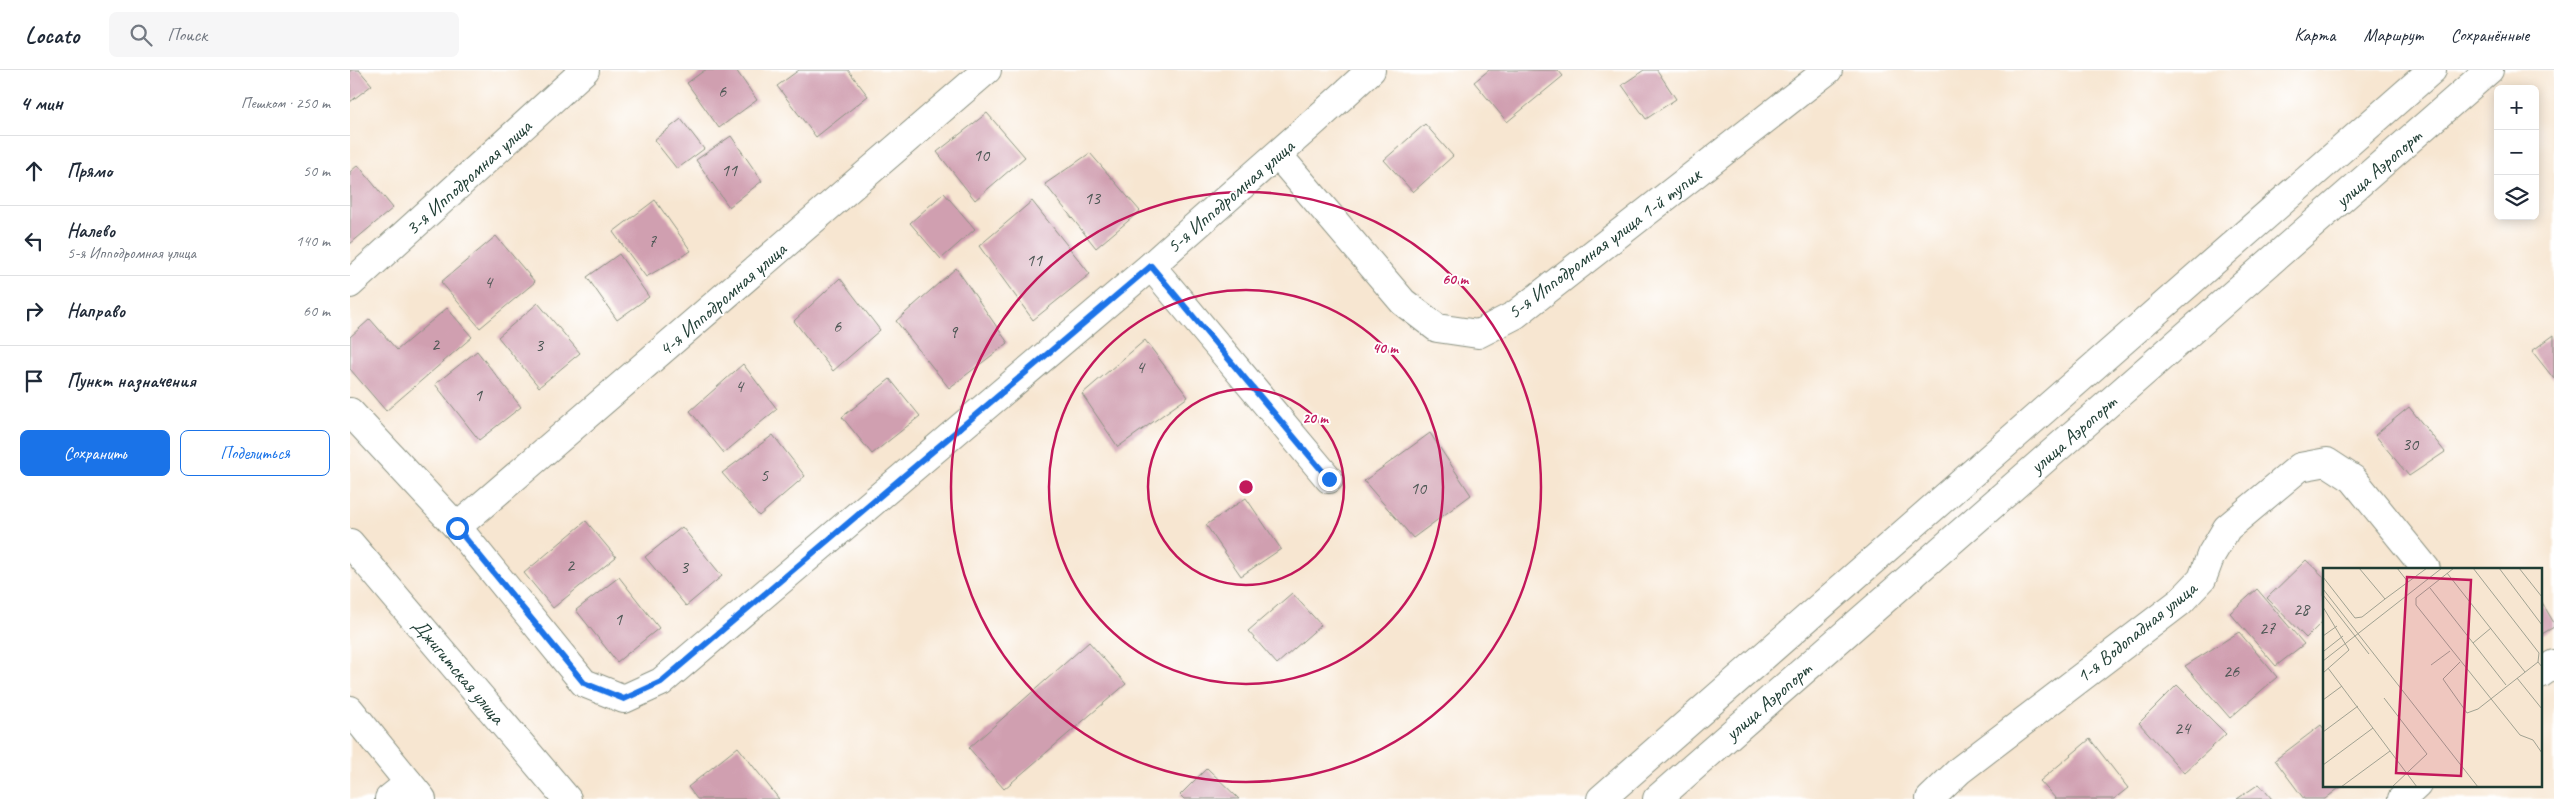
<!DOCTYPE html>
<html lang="ru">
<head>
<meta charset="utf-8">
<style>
	body { margin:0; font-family:Caveat,sans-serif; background:#f6f6f7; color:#1f2937 }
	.controls { position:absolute; right:15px; top:15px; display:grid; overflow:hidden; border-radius:8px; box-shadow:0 2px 12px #0003 }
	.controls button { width:45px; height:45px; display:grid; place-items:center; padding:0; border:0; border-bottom:1px solid #e0e1e3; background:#fff; color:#1f2937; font:25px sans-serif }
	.stop { position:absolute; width:15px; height:15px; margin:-11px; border:4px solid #1a73e8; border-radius:50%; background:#fff }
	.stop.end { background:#1a73e8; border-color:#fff; box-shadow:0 1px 5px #0008 }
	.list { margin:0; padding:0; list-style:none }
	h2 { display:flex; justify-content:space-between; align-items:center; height:65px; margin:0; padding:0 20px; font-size:21px }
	h2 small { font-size:16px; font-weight:400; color:#747a83 }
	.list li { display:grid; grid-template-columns:32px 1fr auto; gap:15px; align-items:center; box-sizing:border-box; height:70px; padding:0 20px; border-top:1px solid #e0e1e3 }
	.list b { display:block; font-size:19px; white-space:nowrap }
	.list p { margin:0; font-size:16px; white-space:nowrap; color:#747a83 }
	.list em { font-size:16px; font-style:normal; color:#747a83 }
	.actions { display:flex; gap:10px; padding:15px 20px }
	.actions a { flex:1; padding:11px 0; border:1px solid #1a73e8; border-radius:8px; text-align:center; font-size:18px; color:#1a73e8 }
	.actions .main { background:#1a73e8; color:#fff }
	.icon { flex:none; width:28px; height:28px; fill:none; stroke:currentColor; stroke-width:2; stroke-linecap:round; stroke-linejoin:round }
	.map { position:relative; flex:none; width:2204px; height:729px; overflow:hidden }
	header { display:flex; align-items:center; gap:30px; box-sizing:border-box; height:70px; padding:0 25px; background:#fff; border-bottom:1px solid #e0e1e3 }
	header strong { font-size:24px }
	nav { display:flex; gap:28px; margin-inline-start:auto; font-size:18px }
	.search { width:350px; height:45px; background:#f6f6f7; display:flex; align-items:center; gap:12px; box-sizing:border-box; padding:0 18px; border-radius:8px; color:#747a83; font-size:19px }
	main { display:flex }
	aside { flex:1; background:#fff }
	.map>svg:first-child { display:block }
</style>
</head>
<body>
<header>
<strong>Locato</strong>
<div class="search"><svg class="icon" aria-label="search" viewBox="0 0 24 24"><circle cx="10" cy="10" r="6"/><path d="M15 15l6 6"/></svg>Поиск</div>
<nav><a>Карта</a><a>Маршрут</a><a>Сохранённые</a></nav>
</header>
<main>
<aside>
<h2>4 мин<small>Пешком · 250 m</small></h2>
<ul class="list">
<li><svg class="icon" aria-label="ahead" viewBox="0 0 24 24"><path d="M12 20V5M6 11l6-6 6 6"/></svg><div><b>Прямо</b></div><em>50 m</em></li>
<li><svg class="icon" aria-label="left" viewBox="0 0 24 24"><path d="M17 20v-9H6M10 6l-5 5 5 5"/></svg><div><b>Налево</b><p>5-я Ипподромная улица</p></div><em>140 m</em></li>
<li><svg class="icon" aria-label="right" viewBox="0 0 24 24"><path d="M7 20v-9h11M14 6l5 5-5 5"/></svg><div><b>Направо</b></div><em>60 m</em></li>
<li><svg class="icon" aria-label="arrive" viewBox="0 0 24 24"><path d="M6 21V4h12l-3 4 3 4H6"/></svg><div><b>Пункт назначения</b></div></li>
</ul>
<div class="actions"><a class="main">Сохранить</a><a>Поделиться</a></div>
</aside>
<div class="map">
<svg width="2204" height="729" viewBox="0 0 2204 729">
	<rect width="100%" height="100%" fill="#fff"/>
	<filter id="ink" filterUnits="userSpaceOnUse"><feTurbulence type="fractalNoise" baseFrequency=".02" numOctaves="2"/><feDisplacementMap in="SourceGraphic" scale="10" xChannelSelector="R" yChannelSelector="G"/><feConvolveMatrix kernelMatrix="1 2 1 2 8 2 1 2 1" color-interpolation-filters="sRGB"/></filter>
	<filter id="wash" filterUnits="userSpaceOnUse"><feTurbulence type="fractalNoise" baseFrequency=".0096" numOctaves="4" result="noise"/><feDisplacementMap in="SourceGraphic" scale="20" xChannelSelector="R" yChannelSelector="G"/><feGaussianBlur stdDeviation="1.12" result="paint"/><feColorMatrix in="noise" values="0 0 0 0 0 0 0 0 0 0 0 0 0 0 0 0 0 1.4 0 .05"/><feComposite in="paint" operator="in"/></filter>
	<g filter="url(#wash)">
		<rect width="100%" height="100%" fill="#f7e6d1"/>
		<g id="blocks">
			<g fill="#d09fb0">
				<polygon points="0,0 9,0 22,15 0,32"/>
				<polygon points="355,0 386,0 407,30 369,58 337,13"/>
				<polygon points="449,0 498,0 518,26 466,67 427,16"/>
				<polygon points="1139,0 1208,0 1213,6 1157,52 1124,12"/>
				<polygon points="1294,0 1307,0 1326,29 1296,49 1272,15"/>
				<polygon points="637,43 675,87 625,130 587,82"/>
				<polygon points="331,49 354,79 327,99 304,70"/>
				<polygon points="1075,54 1103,86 1063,122 1034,90"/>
				<polygon points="381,66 412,111 379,137 346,90"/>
				<polygon points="740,83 790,141 746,178 695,114"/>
				<polygon points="8,95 43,138 0,174 0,102"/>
				<polygon points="594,123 625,159 591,189 560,153"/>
				<polygon points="305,130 341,181 296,207 263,162"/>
				<polygon points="682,131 740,204 683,250 629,176"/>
				<polygon points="146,166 185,212 130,258 91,212"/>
				<polygon points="269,184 299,227 267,250 237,207"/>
				<polygon points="606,198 658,273 599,318 546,251"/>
				<polygon points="490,208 530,260 483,301 444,251"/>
				<polygon points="188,233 230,283 189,317 148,267"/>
				<polygon points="97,238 122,267 36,341 0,299 0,267 20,249 47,280"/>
				<polygon points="2204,265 2204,309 2182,281"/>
				<polygon points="795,270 838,327 768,377 732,324"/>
				<polygon points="127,281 171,337 129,370 85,314"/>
				<polygon points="393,294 427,339 374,383 340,341"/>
				<polygon points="540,309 570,346 522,384 492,347"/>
				<polygon points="2059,337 2095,382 2059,406 2025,365"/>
				<polygon points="1080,363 1121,425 1063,468 1014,411"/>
				<polygon points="423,365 455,406 409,446 372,403"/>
				<polygon points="896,428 931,479 891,506 856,455"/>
				<polygon points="236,451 266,487 203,538 174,503"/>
				<polygon points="332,457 372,506 336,536 295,487"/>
				<polygon points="1956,490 1974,507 1974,550 1956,568 1917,528"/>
				<polygon points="269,507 309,558 267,592 226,540"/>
				<polygon points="1907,519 1954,574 1926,596 1880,543"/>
				<polygon points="942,523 971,555 927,594 898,561"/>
				<polygon points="2190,529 2204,553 2204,557 2190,565"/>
				<polygon points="1889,562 1927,607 1880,648 1835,596"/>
				<polygon points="739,572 776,614 654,719 619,678"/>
				<polygon points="1827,615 1876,664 1834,703 1789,653"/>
				<polygon points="1971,655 1974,659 1974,715 1993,715 1975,729 1954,729 1925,690"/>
				<polygon points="1740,669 1778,718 1764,729 1706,729 1690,711"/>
				<polygon points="388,677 429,729 347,729 338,717"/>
				<polygon points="857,698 889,729 834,729 830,725"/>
				<polygon points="1909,714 1922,729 1887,729"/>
			</g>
		</g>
	</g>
	<g filter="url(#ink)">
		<use href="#blocks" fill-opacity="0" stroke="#8b9282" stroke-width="1"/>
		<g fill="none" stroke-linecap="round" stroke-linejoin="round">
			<defs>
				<g id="street">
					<polyline points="928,85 1053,232 1087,258 1128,264 1165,245 1478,0"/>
					<polyline points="801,196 979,409"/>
					<polyline points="0,214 235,0"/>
					<path d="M 0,342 L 107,457 L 234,613 L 274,629 L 311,612 L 801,196 C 874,130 949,67 1021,0"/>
					<polyline points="107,457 637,0"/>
					<polyline points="2190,604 2204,594"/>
					<polyline points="0,640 72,729"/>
					<polyline points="39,729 59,713"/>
					<polyline points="1580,729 1610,700 1830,532 1852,509 1861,485 1877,458 1950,397 1977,392 2003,409 2076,499"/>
					<polyline points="2052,729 2067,715"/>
				</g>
				<polyline id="secondary" points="0,473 217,729"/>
				<g id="primary">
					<polyline points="1251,729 2082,0"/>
					<polyline points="1307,729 2139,0"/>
				</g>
			</defs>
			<use href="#street" stroke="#8b9282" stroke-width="30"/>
			<use href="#secondary" stroke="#8b9282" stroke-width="30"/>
			<use href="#primary" stroke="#8b9282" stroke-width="30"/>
			<use href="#street" stroke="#fff" stroke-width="28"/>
			<use href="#secondary" stroke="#fff" stroke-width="28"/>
			<use href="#primary" stroke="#fff" stroke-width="28"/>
		</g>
	</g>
	<g fill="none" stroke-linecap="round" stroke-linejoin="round" filter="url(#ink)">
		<polyline stroke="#1a73e8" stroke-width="6" points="107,458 234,613 274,629 311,612 801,196 979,409"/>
	</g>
	<g fill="none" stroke="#c2185b" stroke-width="2.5">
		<circle cx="896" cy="417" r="98"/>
		<circle cx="896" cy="417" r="197"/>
		<circle cx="896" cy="417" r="295"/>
	</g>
	<g text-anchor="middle" stroke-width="4" stroke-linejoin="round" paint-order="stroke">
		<g font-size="18" fill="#4b5653">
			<text x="372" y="27">6</text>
			<text x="631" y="91">10</text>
			<text x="379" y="106">11</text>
			<text x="742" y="134">13</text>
			<text x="302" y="177">7</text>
			<text x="684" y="196">11</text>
			<text x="138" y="218">4</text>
			<text x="487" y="262">6</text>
			<text x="603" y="268">9</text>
			<text x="85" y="280">2</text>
			<text x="189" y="281">3</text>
			<text x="790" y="303">4</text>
			<text x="389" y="322">4</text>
			<text x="128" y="331">1</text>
			<text x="2060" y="380">30</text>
			<text x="414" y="411">5</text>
			<text x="1068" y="424">10</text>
			<text x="220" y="501">2</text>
			<text x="334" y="503">3</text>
			<text x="1951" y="545">28</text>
			<text x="268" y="555">1</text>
			<text x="1917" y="564">27</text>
			<text x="1881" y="607">26</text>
			<text x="1832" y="664">24</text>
		</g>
		<g font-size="20" fill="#1f3d34" stroke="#fff">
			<text transform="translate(2028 98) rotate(-41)" y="7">улица Аэропорт</text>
			<text transform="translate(118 107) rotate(-42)" y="7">3-я Ипподромная улица</text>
			<text transform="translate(880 126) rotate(-41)" y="7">5-я Ипподромная улица</text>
			<text transform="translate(1254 173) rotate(-37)" y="7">5-я Ипподромная улица 1-й тупик</text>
			<text transform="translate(372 229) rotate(-41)" y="7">4-я Ипподромная улица</text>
			<text transform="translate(1723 364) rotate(-41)" y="7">улица Аэропорт</text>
			<text transform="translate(1786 562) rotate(-39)" y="7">1-я Водопадная улица</text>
			<text transform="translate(109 601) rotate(50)" y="7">Джигитская улица</text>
			<text transform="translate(1418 631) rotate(-41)" y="7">улица Аэропорт</text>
		</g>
	</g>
	<g transform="translate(1973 498)">
		<rect width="219" height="219" fill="#f7e6d1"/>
		<path fill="none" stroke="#a1a292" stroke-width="1" d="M 36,0 L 62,31 L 104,0M 74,0 L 85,14M 131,0 L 93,30 L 93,37 L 197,167 L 210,172 L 219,185M 150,0 L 216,85 L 215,94 L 219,99M 176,0 L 219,57M 196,0 L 219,29M 124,5 L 202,104M 0,9 L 32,50 L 39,49 L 62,31M 107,20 L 183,117M 0,21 L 155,219M 0,27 L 46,86M 0,39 L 26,82 L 0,105M 0,68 L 14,58M 150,75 L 168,60M 1,83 L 20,68M 0,93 L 119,0M 137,94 L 120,111 L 144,145 L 155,141 L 215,94M 108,97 L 127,83M 5,100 L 94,219M 194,110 L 219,141M 61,130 L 104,186 L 69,219M 0,132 L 19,118M 0,164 L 35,138M 0,197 L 50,160M 18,219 L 67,183"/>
		<path fill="#c2185b" fill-opacity="0.15" stroke="#c2185b" stroke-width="2.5" d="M 84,9 L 148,12 L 138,208 L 73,205 Z"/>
		<rect width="219" height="219" fill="none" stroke="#1f3d34" stroke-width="2.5"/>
	</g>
	<circle cx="896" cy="417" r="8" fill="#c2185b" stroke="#fff" stroke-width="2.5"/>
	<g font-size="15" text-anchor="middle" font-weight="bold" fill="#c2185b" stroke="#fff" stroke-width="4" stroke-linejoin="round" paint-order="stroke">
		<text x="1105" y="214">60 m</text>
		<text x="1035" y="283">40 m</text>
		<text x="965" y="353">20 m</text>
	</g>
</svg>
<div class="controls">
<button>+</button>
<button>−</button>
<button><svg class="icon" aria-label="layers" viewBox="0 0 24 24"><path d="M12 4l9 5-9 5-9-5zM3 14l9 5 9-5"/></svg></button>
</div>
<div class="stop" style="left:107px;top:458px"></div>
<div class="stop end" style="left:979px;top:409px"></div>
</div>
</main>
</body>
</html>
